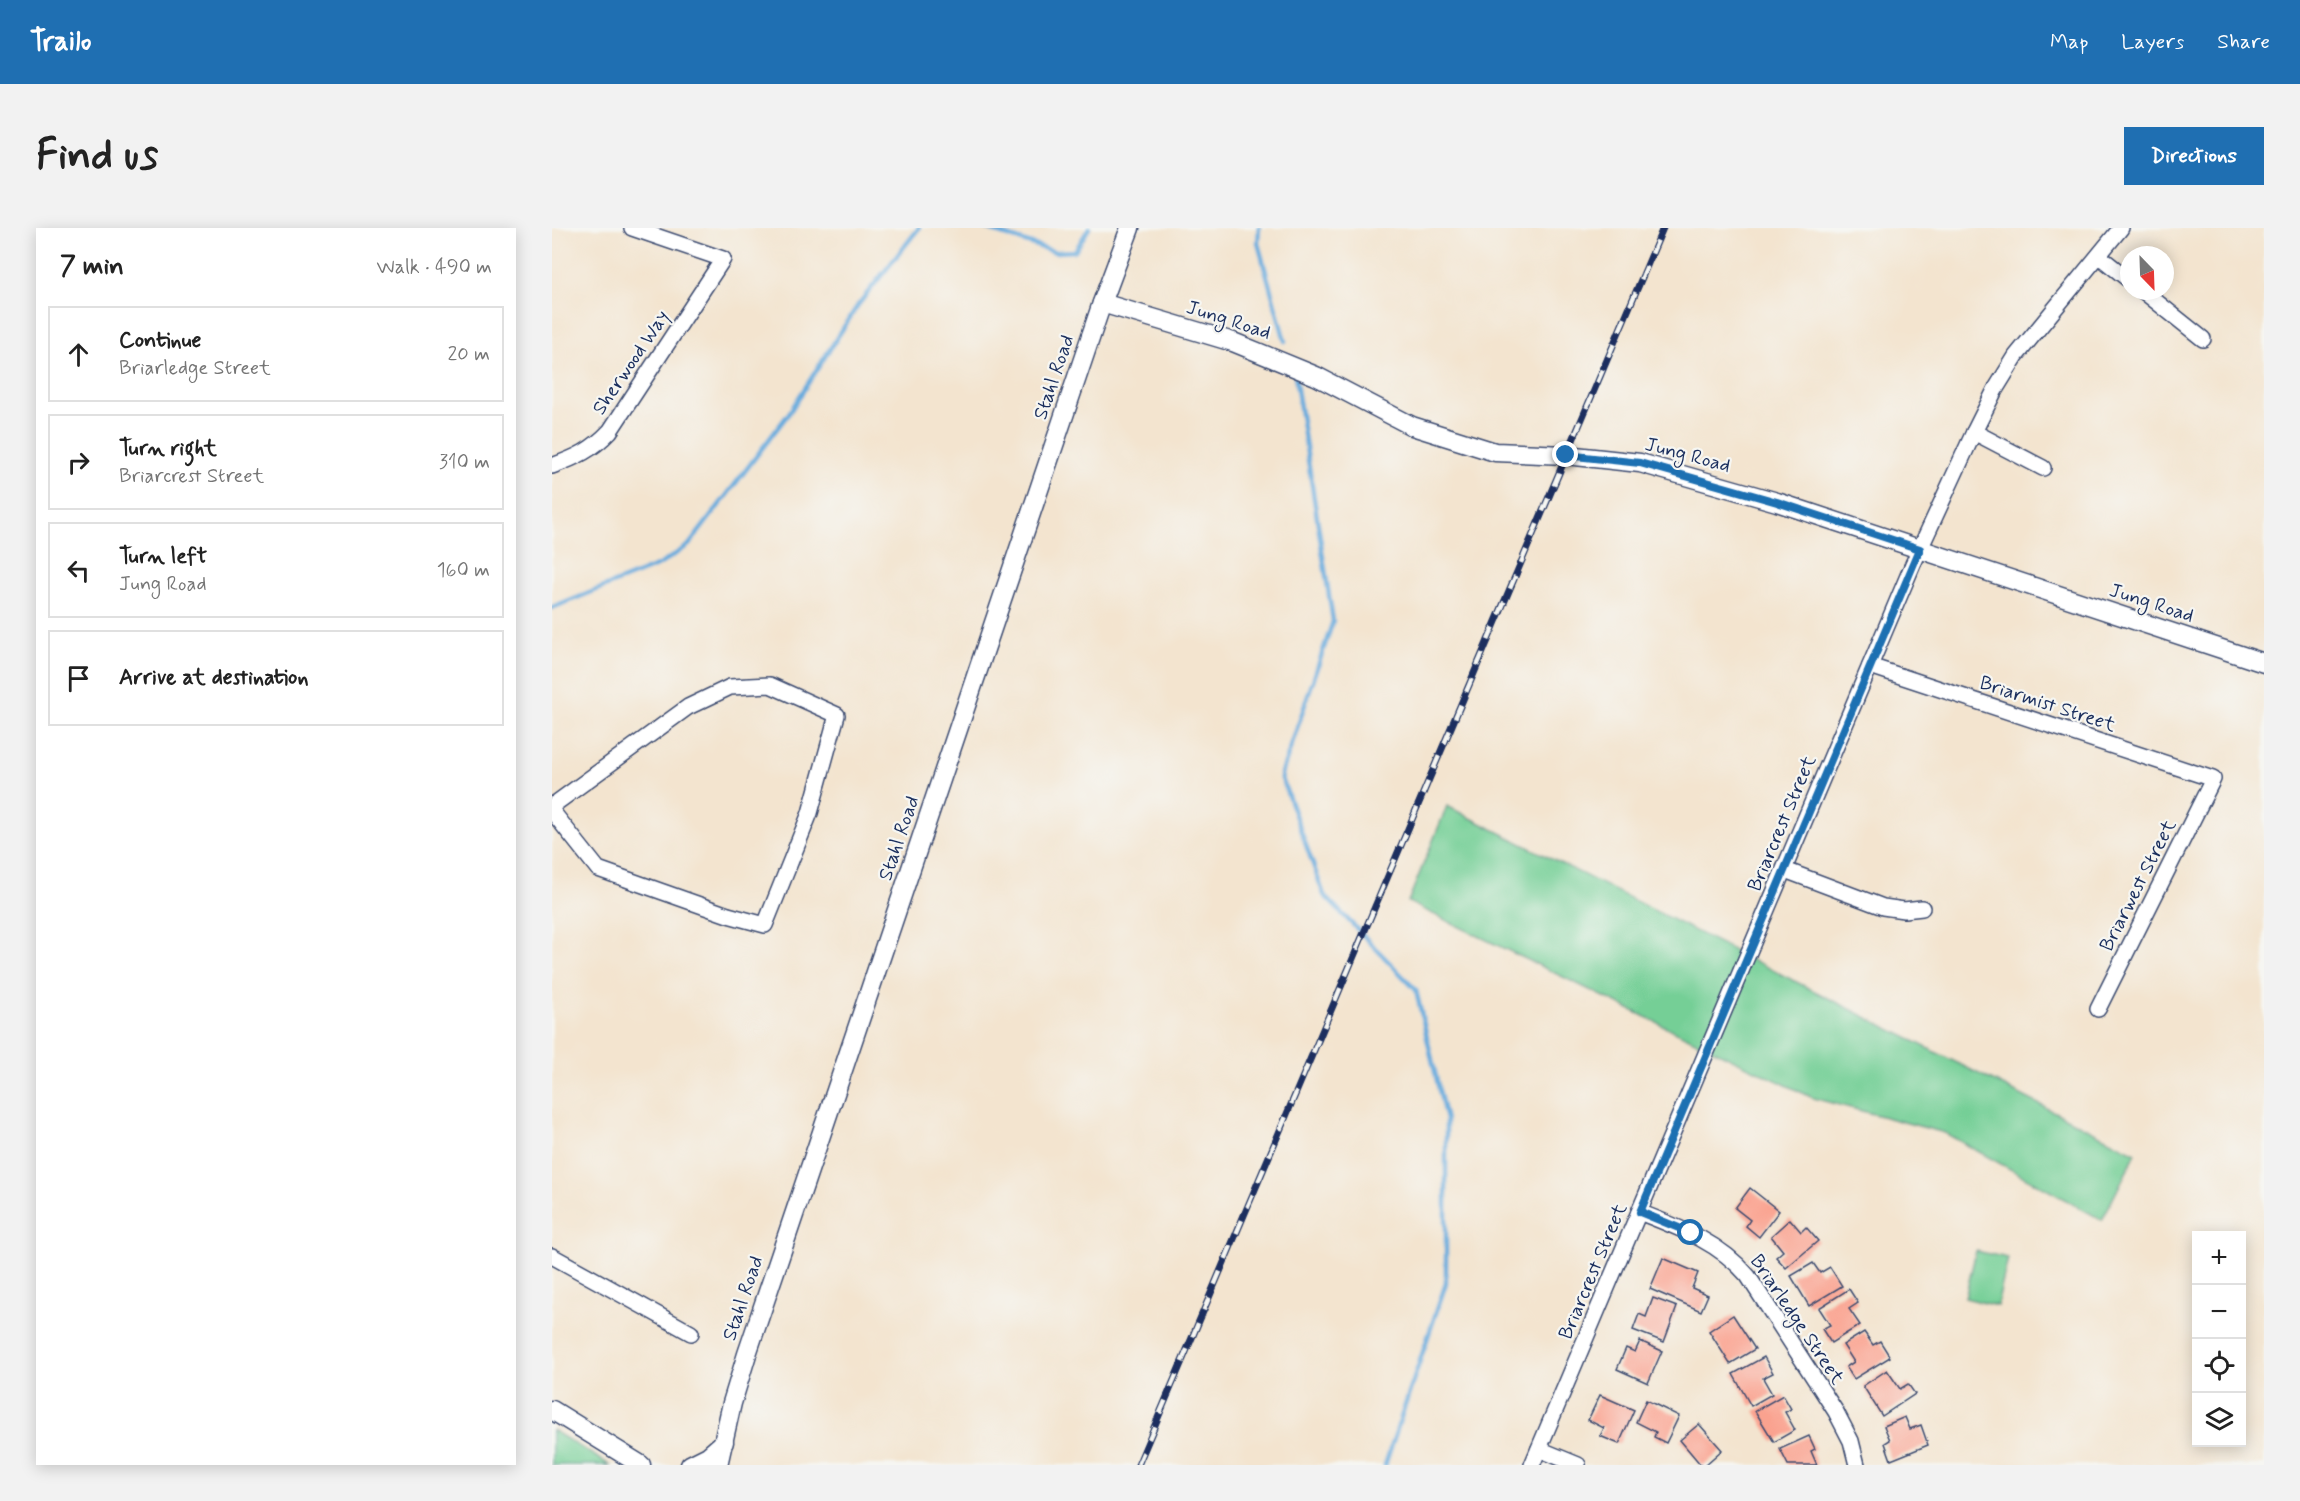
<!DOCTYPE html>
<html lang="en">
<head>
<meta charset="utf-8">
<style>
	body { margin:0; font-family:Mynerve,sans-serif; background:#f2f2f2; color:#222 }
	.controls { position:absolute; right:18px; bottom:18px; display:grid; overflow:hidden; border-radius:0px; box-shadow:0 3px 15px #0003 }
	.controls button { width:54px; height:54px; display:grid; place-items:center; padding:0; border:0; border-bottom:2px solid #e0e0e0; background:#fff; color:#222; font:30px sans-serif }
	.compass { position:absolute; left:1568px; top:18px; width:54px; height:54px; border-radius:50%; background:#fff; box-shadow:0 3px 15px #0003; rotate:157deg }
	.stop { position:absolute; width:18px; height:18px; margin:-14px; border:4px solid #1f6fb2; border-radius:50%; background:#fff }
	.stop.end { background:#1f6fb2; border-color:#fff; box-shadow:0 2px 6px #0008 }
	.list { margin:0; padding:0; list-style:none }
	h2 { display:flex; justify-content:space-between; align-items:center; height:78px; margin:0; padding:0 24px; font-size:26px }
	h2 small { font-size:20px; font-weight:400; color:#767676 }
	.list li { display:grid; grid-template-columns:39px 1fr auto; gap:18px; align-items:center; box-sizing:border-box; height:96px; margin:0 12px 12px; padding:0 12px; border:2px solid #e0e0e0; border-radius:0px }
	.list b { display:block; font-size:22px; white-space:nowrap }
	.list p { margin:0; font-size:20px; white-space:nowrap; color:#767676 }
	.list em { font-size:20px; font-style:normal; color:#767676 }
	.icon { flex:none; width:33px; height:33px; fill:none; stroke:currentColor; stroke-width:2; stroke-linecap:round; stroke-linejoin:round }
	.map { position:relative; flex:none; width:1712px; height:1237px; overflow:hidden; border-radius:0px }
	header { display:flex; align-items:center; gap:36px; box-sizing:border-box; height:84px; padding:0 30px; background:#1f6fb2; color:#fff }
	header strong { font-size:28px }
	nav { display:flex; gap:33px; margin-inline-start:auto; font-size:21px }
	.intro { display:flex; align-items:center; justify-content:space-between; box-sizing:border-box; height:144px; padding:0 36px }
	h1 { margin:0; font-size:42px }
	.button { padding:15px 27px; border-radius:0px; background:#1f6fb2; color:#fff; font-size:21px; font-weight:700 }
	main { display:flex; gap:36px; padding:0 36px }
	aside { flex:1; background:#fff; border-radius:0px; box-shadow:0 3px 15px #0003 }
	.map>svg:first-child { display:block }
</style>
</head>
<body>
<header>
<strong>Trailo</strong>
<nav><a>Map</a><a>Layers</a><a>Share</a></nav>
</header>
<div class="intro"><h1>Find us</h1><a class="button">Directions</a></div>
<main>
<aside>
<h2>7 min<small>Walk · 490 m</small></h2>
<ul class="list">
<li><svg class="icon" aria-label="ahead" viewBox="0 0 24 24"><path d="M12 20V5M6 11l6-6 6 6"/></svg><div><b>Continue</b><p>Briarledge Street</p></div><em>20 m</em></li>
<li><svg class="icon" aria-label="right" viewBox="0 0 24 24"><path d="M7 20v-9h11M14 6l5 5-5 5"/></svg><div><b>Turn right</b><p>Briarcrest Street</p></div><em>310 m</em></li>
<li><svg class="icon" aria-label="left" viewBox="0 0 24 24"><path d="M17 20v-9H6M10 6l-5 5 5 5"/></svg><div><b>Turn left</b><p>Jung Road</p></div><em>160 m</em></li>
<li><svg class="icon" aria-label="arrive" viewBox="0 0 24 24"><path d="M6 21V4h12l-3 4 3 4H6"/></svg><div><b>Arrive at destination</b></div></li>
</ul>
</aside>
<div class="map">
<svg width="1712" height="1237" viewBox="0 0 1712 1237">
	<rect width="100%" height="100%" fill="#f6f6f2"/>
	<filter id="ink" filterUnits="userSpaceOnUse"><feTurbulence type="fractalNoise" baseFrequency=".0167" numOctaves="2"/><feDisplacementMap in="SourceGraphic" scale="12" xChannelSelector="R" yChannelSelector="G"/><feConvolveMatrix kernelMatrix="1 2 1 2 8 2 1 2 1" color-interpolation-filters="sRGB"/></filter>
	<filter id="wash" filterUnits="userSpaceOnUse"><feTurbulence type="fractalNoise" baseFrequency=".008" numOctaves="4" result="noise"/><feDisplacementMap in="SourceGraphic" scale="24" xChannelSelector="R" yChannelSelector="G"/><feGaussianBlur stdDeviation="1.35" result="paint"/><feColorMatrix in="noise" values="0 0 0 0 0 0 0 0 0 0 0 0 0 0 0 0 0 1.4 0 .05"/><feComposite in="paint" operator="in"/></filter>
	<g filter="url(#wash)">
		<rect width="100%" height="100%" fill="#f3e4cf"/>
		<g fill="#74cf96" stroke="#487f7a" stroke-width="1.5">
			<polygon points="895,578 1584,925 1550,992 1393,905 1261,870 856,674"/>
			<polygon points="1424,1023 1456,1030 1445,1078 1413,1070"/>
			<polygon points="0,1202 58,1237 0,1237"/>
		</g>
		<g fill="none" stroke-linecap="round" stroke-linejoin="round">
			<g stroke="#68abdd" stroke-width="4.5">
				<polyline points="432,0 503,24 523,23 537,0"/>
				<polyline points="707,0 706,15 733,113"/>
				<polyline points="743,148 781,393 729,548 772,667 864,762 894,892 894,1055 833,1237"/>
				<polyline points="0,380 107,337 137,317 237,185 306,77 367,0"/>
			</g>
		</g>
		<g id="blocks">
			<g fill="#faa28f">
				<polygon points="1198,960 1227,983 1207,1009 1194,998 1198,992 1183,980"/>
				<polygon points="1238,991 1249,1004 1254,999 1266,1013 1234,1040 1224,1029 1231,1023 1219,1008"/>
				<polygon points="1111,1030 1146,1045 1140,1060 1156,1067 1149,1083 1098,1061"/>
				<polygon points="1261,1035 1268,1045 1278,1039 1290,1058 1257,1078 1239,1048"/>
				<polygon points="1297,1061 1306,1075 1297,1081 1308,1097 1279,1115 1270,1101 1278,1097 1267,1080"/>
				<polygon points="1101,1070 1125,1079 1112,1114 1081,1102 1087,1086 1094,1089"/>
				<polygon points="1181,1087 1203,1121 1178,1136 1157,1103"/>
				<polygon points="1312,1104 1321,1117 1328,1113 1338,1129 1302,1151 1294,1139 1302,1134 1291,1117"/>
				<polygon points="1088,1113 1110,1123 1096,1155 1065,1141 1074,1120 1083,1124"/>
				<polygon points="1212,1129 1221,1145 1211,1150 1220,1166 1199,1178 1181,1146"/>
				<polygon points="1335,1142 1348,1161 1356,1156 1363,1166 1330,1188 1311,1158"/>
				<polygon points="1048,1167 1082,1182 1067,1216 1048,1208 1052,1200 1036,1192"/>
				<polygon points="1231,1167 1239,1181 1233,1184 1243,1202 1222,1214 1203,1183"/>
				<polygon points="1094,1172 1127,1188 1114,1215 1102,1209 1104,1204 1084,1194"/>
				<polygon points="1353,1189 1358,1201 1369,1197 1376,1217 1339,1232 1333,1215 1338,1212 1332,1198"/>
				<polygon points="1147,1196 1170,1222 1153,1237 1149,1237 1128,1212"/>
				<polygon points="1257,1208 1263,1221 1259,1223 1265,1237 1236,1237 1228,1221"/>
			</g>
		</g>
	</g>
	<g filter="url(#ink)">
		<use href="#blocks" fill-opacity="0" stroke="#3b4a6f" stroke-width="1.5"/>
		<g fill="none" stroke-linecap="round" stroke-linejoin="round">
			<defs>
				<g id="minor">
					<polyline points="1547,28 1577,52"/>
					<polyline points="1591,63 1651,111"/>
					<polyline points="1422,204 1491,240"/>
					<path d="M 0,238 C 25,229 40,222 58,203 L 171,31 L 80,0"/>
					<polyline points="1318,438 1661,551 1546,781"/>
					<polyline points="0,578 136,479 178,459 218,457 285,487 258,585 213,697 176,687 46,641 0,583"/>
					<polyline points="1233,642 1331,679 1352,682 1370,680"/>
					<path d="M 1087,984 C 1128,1000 1167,1014 1196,1048 L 1284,1184 L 1299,1213 L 1305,1237"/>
					<polyline points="0,1028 139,1105"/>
					<polyline points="987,1221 1026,1237"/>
					<polyline points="980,1237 1361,336 1422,204 1443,162 1464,128 1569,0"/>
				</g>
				<g id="tertiary">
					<polyline points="550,75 681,114 764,148 860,198 943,224 1014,227 1088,235 1225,274 1712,435"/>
					<polyline points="0,1182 89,1237"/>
					<polyline points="138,1237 156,1228 172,1214"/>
					<polyline points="166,1237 180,1175 195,1126 550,75 578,0"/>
				</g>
			</defs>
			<use href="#minor" stroke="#3b4a6f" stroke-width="18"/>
			<use href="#tertiary" stroke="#3b4a6f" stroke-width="21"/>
			<use href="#minor" stroke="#fff" stroke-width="15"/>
			<use href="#tertiary" stroke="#fff" stroke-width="18"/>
			<defs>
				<polyline id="rail" points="586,1237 1111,0"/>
			</defs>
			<use href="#rail" stroke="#1b2f5e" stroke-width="7"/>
			<use href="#rail" stroke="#f6f6f2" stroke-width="4.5" stroke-dasharray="14" stroke-linecap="butt"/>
		</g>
	</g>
	<g fill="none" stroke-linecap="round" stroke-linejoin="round" filter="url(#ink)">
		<polyline stroke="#1f6fb2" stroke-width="8" points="1014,227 1088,235 1225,274 1368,321 1088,984 1139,1005"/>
	</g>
	<g text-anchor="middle" stroke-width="4.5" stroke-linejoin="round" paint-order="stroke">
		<g font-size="20" fill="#1b2f5e" stroke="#f6f6f2">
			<text transform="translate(677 91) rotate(18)" y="7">Jung Road</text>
			<text transform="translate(78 134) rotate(-56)" y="7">Sherwood Way</text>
			<text transform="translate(501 149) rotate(-71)" y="7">Stahl Road</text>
			<text transform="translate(1136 226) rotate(15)" y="7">Jung Road</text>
			<text transform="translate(1600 374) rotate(18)" y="7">Jung Road</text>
			<text transform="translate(1496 475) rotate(18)" y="7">Briarmist Street</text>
			<text transform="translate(1229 595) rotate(-67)" y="7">Briarcrest Street</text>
			<text transform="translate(346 610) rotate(-71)" y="7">Stahl Road</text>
			<text transform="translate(1585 657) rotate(-63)" y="7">Briarwest Street</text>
			<text transform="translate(1040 1043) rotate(-67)" y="7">Briarcrest Street</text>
			<text transform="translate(190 1070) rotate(-71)" y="7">Stahl Road</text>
			<text transform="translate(1246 1091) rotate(56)" y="7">Briarledge Street</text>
		</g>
	</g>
</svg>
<div class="controls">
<button>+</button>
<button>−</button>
<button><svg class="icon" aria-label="locate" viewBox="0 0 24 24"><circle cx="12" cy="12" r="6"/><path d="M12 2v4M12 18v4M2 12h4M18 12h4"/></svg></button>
<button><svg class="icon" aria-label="layers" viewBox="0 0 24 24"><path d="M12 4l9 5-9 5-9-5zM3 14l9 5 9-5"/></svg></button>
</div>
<svg class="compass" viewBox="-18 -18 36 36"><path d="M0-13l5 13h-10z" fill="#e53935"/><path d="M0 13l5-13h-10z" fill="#767676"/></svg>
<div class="stop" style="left:1139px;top:1005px"></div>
<div class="stop end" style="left:1014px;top:227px"></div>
</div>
</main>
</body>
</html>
